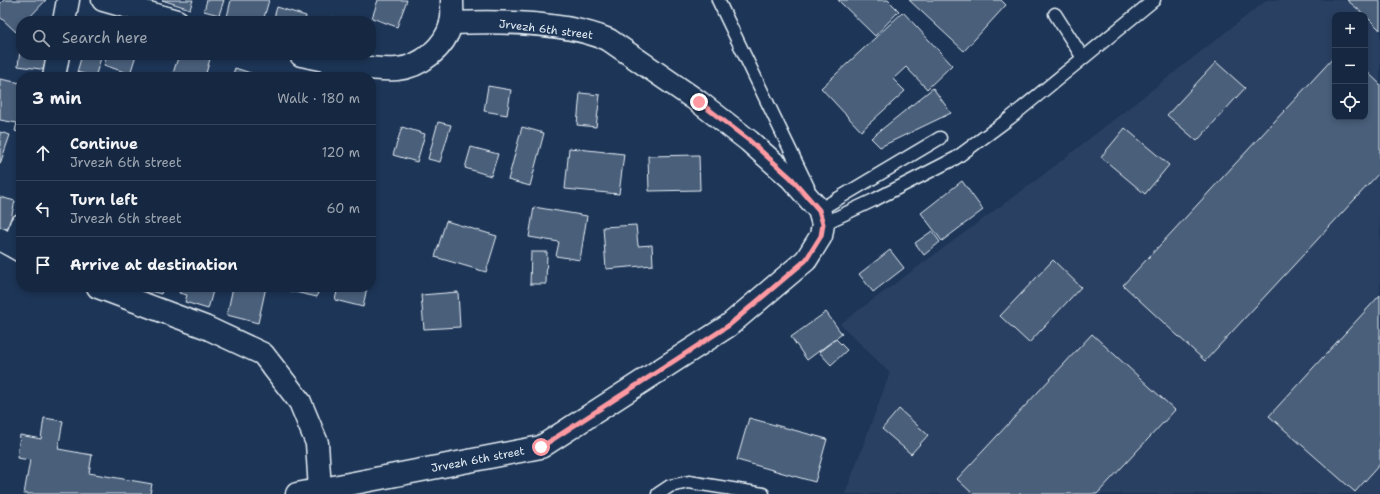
<!DOCTYPE html>
<html lang="en">
<head>
<meta charset="utf-8">
<style>
	body { margin:0; font-family:"Shantell Sans",sans-serif; background:#23344c; color:#f1f3f6 }
	.controls { position:absolute; right:12px; top:12px; display:grid; overflow:hidden; border-radius:8px; box-shadow:0 2px 6px #0003 }
	.controls button { width:36px; height:36px; display:grid; place-items:center; padding:0; border:0; border-bottom:1px solid #35445a; background:#162841; color:#f1f3f6; font:20px sans-serif }
	.stop { position:absolute; width:12px; height:12px; margin:-9px; border:3px solid #ff9aa2; border-radius:50%; background:#fff }
	.stop.end { background:#ff9aa2; border-color:#fff; box-shadow:0 1px 4px #0008 }
	.list { margin:0; padding:0; list-style:none }
	h2 { display:flex; justify-content:space-between; align-items:center; height:52px; margin:0; padding:0 16px; font-size:17px }
	h2 small { font-size:13px; font-weight:400; color:#9ea6b1 }
	.list li { display:grid; grid-template-columns:26px 1fr auto; gap:12px; align-items:center; box-sizing:border-box; height:56px; padding:0 16px; border-top:1px solid #35445a }
	.list b { display:block; font-size:15px; white-space:nowrap }
	.list p { margin:0; font-size:13px; white-space:nowrap; color:#9ea6b1 }
	.list em { font-size:13px; font-style:normal; color:#9ea6b1 }
	.icon { flex:none; width:22px; height:22px; fill:none; stroke:currentColor; stroke-width:2; stroke-linecap:round; stroke-linejoin:round }
	.map { position:relative; flex:none; width:1380px; height:494px; overflow:hidden }
	.search { position:absolute; background:#162841; box-shadow:0 2px 6px #0003; left:16px; top:16px; width:360px; height:44px; display:flex; align-items:center; gap:10px; box-sizing:border-box; padding:0 14px; border-radius:16px; color:#9ea6b1; font-size:15px }
	.panel { position:absolute; background:#162841; box-shadow:0 2px 6px #0003; left:16px; top:72px; width:360px; height:220px; border-radius:16px }
	.map>svg:first-child { display:block }
</style>
</head>
<body>
<div class="map">
<svg width="1380" height="494" viewBox="0 0 1380 494">
	<rect width="100%" height="100%" fill="#1d3557"/>
	<filter id="ink" filterUnits="userSpaceOnUse"><feTurbulence type="fractalNoise" baseFrequency=".025" numOctaves="2"/><feDisplacementMap in="SourceGraphic" scale="8" xChannelSelector="R" yChannelSelector="G"/><feConvolveMatrix kernelMatrix="1 2 1 2 8 2 1 2 1" color-interpolation-filters="sRGB"/></filter>
	<g filter="url(#ink)">
		<path fill="#2a4162" fill-rule="evenodd" d="M 1267,0 L 1380,0 L 1380,494 L 845,494 L 890,373 L 840,324 L 1043,175 ZM 1335,15 L 1365,15 L 1365,117 L 1335,117 Z"/>
		<g fill="#495e7a" stroke="#e8f1f8">
			<polygon points="4,0 46,0 26,21 21,21 21,27 16,32 0,17 0,4"/>
			<polygon points="162,0 193,0 190,9"/>
			<polygon points="207,0 224,0 219,15 204,11"/>
			<polygon points="231,0 269,0 263,21 241,21 227,17"/>
			<polygon points="378,0 407,0 397,27 372,18"/>
			<polygon points="838,0 888,0 899,11 875,36"/>
			<polygon points="909,0 1001,0 1006,5 964,51"/>
			<polygon points="1347,0 1380,0 1380,30 1365,15"/>
			<polygon points="277,7 306,16 305,21 273,21"/>
			<polygon points="903,12 952,65 927,89 906,67 893,79 905,91 861,131 821,88"/>
			<polygon points="333,17 346,21 332,21"/>
			<polygon points="21,43 21,55 50,55 48,70 18,66"/>
			<polygon points="82,55 102,55 95,77 77,72"/>
			<polygon points="107,55 136,55 130,74 104,65"/>
			<polygon points="179,55 211,55 205,77 172,76"/>
			<polygon points="1335,56 1335,117 1365,117 1365,70 1380,84 1380,172 1205,361 1123,285"/>
			<polygon points="1216,62 1245,88 1197,141 1167,115"/>
			<polygon points="235,68 263,77 232,77"/>
			<polygon points="0,79 21,83 21,133 15,131 17,123 0,120"/>
			<polygon points="488,86 511,90 507,115 484,111"/>
			<polygon points="933,88 951,113 880,147 871,138"/>
			<polygon points="580,93 600,95 596,127 577,125"/>
			<polygon points="438,122 451,125 440,162 428,159"/>
			<polygon points="402,127 425,134 417,162 393,155"/>
			<polygon points="522,127 544,133 530,186 508,180"/>
			<polygon points="1125,128 1169,165 1145,194 1101,157"/>
			<polygon points="0,132 10,135 0,164"/>
			<polygon points="471,147 498,154 491,176 465,168"/>
			<polygon points="569,148 624,154 619,194 565,189"/>
			<polygon points="699,155 700,190 649,191 648,156"/>
			<polygon points="962,181 983,210 942,241 921,213"/>
			<polygon points="0,197 15,201 8,231 0,229"/>
			<polygon points="534,207 587,216 580,260 556,256 559,242 529,237"/>
			<polygon points="446,221 497,236 486,272 435,257"/>
			<polygon points="636,225 638,246 652,245 653,265 606,269 603,227"/>
			<polygon points="932,231 940,242 924,255 915,243"/>
			<polygon points="890,250 904,268 873,292 859,274"/>
			<polygon points="531,252 547,252 546,284 530,284"/>
			<polygon points="371,256 374,256 371,270"/>
			<polygon points="1053,260 1081,287 1029,343 1000,316"/>
			<polygon points="135,287 163,287 161,294"/>
			<polygon points="181,287 214,287 208,309 185,302 187,295 179,293"/>
			<polygon points="233,287 266,287 258,323 227,315"/>
			<polygon points="286,287 319,287 317,297 286,290"/>
			<polygon points="338,287 367,287 363,307 335,300"/>
			<polygon points="458,292 460,327 424,329 421,295"/>
			<polygon points="1380,295 1380,464 1355,492 1269,416"/>
			<polygon points="826,312 842,334 807,360 791,337"/>
			<polygon points="1092,334 1175,410 1097,494 973,494 957,479"/>
			<polygon points="836,339 847,350 831,365 819,352"/>
			<polygon points="899,409 928,435 911,454 882,429"/>
			<polygon points="44,418 63,421 58,449 92,455 89,473 152,484 150,494 24,494 30,460 17,458 20,435 41,439"/>
			<polygon points="749,418 827,439 815,482 737,460"/>
		</g>
		<g fill="none" stroke-linecap="round" stroke-linejoin="round">
			<defs>
				<g id="lane">
					<polyline points="718,0 808,187"/>
					<polyline points="1055,14 1083,58"/>
					<polyline points="817,205 819,210 940,138"/>
					<polyline points="823,224 876,199 956,158 1010,118 1154,0"/>
					<polyline points="658,494 670,486 689,482 763,494"/>
				</g>
				<g id="street">
					<polyline points="103,0 177,21"/>
					<polyline points="64,21 68,0"/>
					<path d="M 301,55 C 330,61 368,71 397,69 C 421,67 445,47 451,24 C 453,17 452,8 452,0"/>
					<polyline points="54,77 58,55"/>
					<polyline points="0,239 21,251"/>
					<polyline points="15,247 21,225"/>
					<polyline points="98,287 205,327 263,354 300,402 317,443 320,490"/>
					<path id="s1" d="M 297,494 L 541,447 L 728,326 L 806,260 L 821,236 L 823,224 L 819,210 L 791,178 L 749,141 L 699,102 L 609,40 C 567,22 498,21 451,23"/>
				</g>
			</defs>
			<use href="#lane" stroke="#e8f1f8" stroke-width="15"/>
			<use href="#street" stroke="#e8f1f8" stroke-width="25"/>
			<use href="#lane" stroke="#1d3557" stroke-width="12"/>
			<use href="#street" stroke="#1d3557" stroke-width="22"/>
		</g>
	</g>
	<g fill="none" stroke-linecap="round" stroke-linejoin="round" filter="url(#ink)">
		<polyline stroke="#ff9aa2" stroke-width="5" points="541,447 728,326 806,260 821,236 823,224 819,210 791,178 750,141 699,102"/>
	</g>
	<g text-anchor="middle" stroke-width="3.5" stroke-linejoin="round" paint-order="stroke">
		<g font-size="11" fill="#e8f1f8" stroke="#1d3557">
			<text transform="translate(546 29) rotate(7)" y="4">Jrvezh 6th street</text>
			<text dy="4" stroke="none"><textPath href="#s1" startOffset="184">Jrvezh 6th street</textPath></text>
		</g>
	</g>
</svg>
<div class="controls">
<button>+</button>
<button>−</button>
<button><svg class="icon" aria-label="locate" viewBox="0 0 24 24"><circle cx="12" cy="12" r="6"/><path d="M12 2v4M12 18v4M2 12h4M18 12h4"/></svg></button>
</div>
<div class="stop" style="left:541px;top:447px"></div>
<div class="stop end" style="left:699px;top:102px"></div>
<div class="search"><svg class="icon" aria-label="search" viewBox="0 0 24 24"><circle cx="10" cy="10" r="6"/><path d="M15 15l6 6"/></svg>Search here</div>
<section class="panel">
<h2>3 min<small>Walk · 180 m</small></h2>
<ul class="list">
<li><svg class="icon" aria-label="ahead" viewBox="0 0 24 24"><path d="M12 20V5M6 11l6-6 6 6"/></svg><div><b>Continue</b><p>Jrvezh 6th street</p></div><em>120 m</em></li>
<li><svg class="icon" aria-label="left" viewBox="0 0 24 24"><path d="M17 20v-9H6M10 6l-5 5 5 5"/></svg><div><b>Turn left</b><p>Jrvezh 6th street</p></div><em>60 m</em></li>
<li><svg class="icon" aria-label="arrive" viewBox="0 0 24 24"><path d="M6 21V4h12l-3 4 3 4H6"/></svg><div><b>Arrive at destination</b></div></li>
</ul>
</section>
</div>
</body>
</html>
